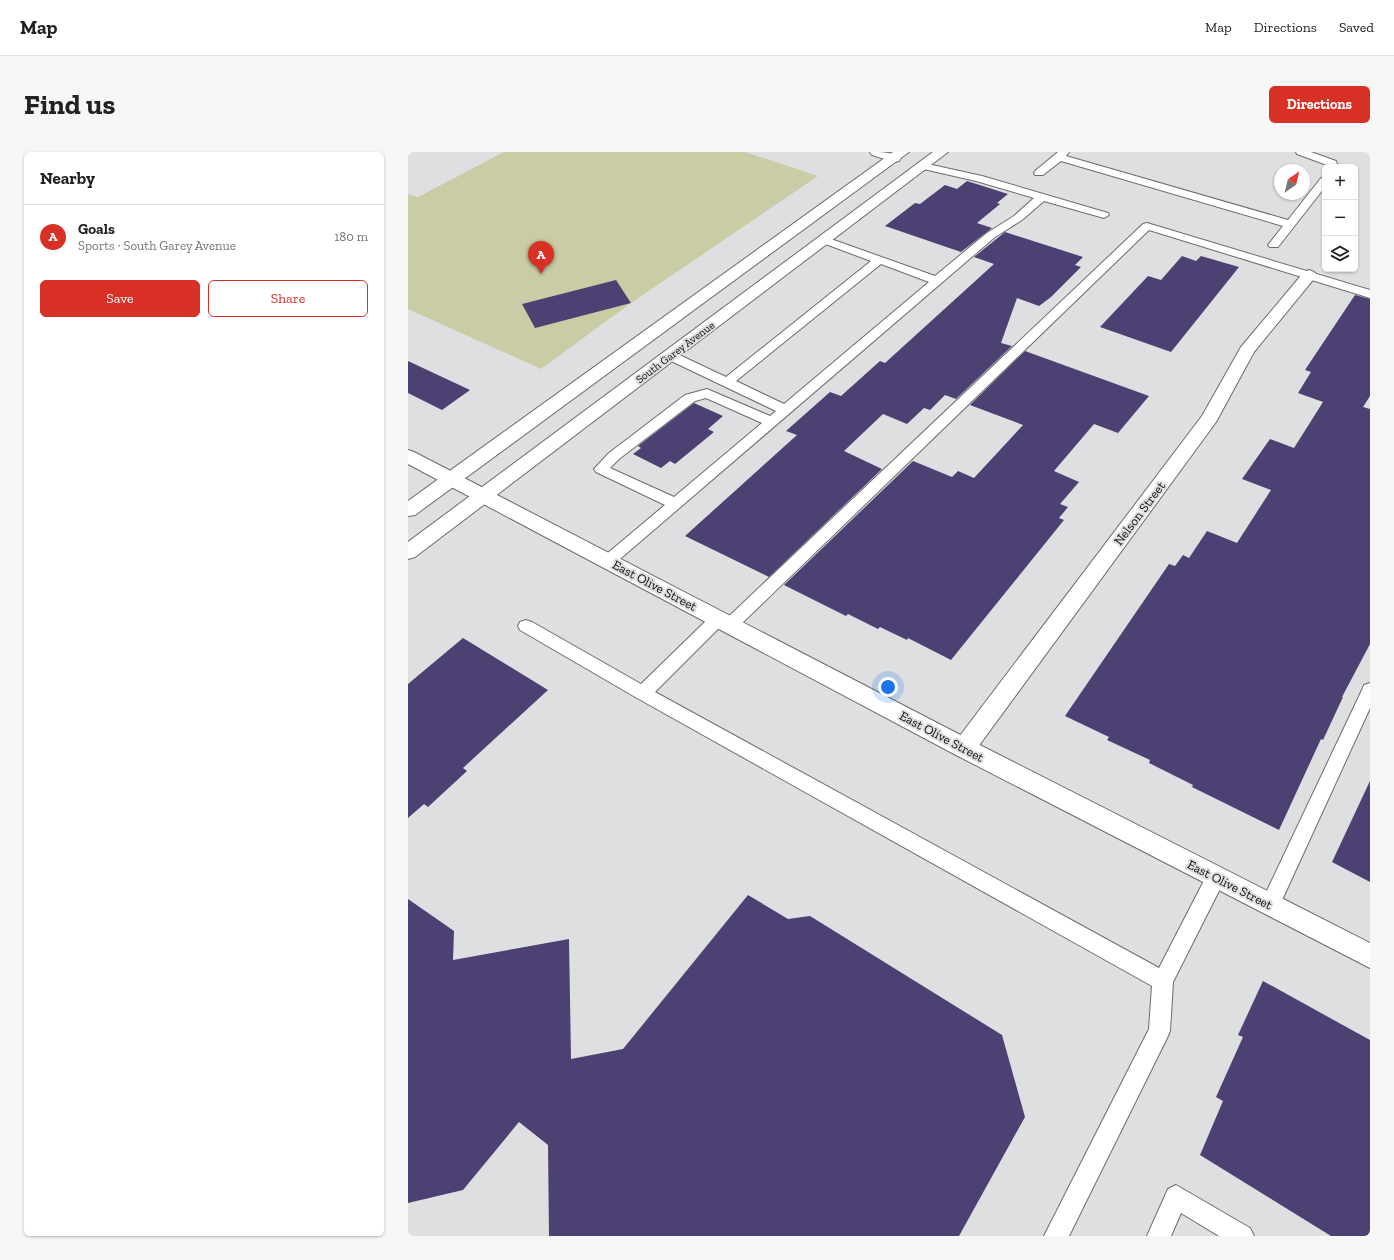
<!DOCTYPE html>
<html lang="en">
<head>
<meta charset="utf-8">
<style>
	body { margin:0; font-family:"Zilla Slab",serif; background:#f6f6f6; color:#202124 }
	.controls { position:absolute; right:12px; top:12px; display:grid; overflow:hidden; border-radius:6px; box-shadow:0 1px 3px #0004 }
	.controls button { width:36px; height:36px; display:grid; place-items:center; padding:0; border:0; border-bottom:1px solid #e0e0e0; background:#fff; color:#202124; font:20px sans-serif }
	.compass { position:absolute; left:866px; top:12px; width:36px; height:36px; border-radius:50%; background:#fff; box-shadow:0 1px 3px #0004; rotate:35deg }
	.you { position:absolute; left:480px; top:535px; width:14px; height:14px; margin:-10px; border:3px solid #fff; border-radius:50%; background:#1a73e8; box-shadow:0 0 0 6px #1a73e833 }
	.badge { display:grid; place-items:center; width:26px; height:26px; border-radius:50%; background:#d93025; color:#fff; font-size:13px; font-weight:700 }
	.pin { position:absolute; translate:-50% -33px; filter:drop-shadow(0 1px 2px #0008) }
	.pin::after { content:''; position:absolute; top:21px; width:14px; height:12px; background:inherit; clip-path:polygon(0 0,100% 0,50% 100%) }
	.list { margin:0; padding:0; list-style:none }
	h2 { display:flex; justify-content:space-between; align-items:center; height:52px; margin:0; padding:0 16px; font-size:17px }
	h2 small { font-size:13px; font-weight:400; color:#757577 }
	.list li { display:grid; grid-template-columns:26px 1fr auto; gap:12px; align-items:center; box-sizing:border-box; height:64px; padding:0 16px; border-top:1px solid #e0e0e0 }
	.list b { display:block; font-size:15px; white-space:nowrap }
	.list p { margin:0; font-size:13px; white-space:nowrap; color:#757577 }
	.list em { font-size:13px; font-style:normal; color:#757577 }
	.actions { display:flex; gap:8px; padding:12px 16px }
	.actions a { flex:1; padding:9px 0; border:1px solid #d93025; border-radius:6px; text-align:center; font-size:14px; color:#d93025 }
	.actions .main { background:#d93025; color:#fff }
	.icon { flex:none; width:22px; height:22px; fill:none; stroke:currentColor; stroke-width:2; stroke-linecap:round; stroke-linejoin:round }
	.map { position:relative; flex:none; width:962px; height:1084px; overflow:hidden; border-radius:6px }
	header { display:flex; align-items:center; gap:24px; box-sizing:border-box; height:56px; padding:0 20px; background:#fff; border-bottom:1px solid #e0e0e0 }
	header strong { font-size:19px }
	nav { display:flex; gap:22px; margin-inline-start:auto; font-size:14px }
	.intro { display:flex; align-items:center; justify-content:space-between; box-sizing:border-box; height:96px; padding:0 24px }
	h1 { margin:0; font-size:28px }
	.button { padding:10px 18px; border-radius:6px; background:#d93025; color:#fff; font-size:14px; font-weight:700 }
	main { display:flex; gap:24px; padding:0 24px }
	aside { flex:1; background:#fff; border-radius:6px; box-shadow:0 1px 3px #0004 }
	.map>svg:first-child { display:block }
</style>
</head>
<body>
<header>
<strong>Map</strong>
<nav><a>Map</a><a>Directions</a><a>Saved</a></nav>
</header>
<div class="intro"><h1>Find us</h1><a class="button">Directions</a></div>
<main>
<aside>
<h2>Nearby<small></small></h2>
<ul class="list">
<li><span class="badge">A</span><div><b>Goals</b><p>Sports · South Garey Avenue</p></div><em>180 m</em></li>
</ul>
<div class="actions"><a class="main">Save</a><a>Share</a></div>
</aside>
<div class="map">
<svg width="962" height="1084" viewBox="0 0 962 1084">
	<rect width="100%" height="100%" fill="#dedfe1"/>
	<polygon fill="#cacca5" points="96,0 337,0 410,24 223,151 133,217 0,157 0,42 10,45"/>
	<g fill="#4d4072">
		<polygon points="559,29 600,42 589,51 592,52 569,71 584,76 553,100 477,74 507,51 512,52 537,33 549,37"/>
		<polygon points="597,80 675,105 667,113 673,115 643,145 631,154 609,146 593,191 604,194 548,247 537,243 522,258 516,256 499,272 475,262 436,299 474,317 361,425 277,384 389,283 378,279 422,240 433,244 472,209 477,211 586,112 566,105"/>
		<polygon points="774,104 788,109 793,104 831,115 763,200 692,175 740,124 753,128"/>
		<polygon points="208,128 223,151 127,176 114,152"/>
		<polygon points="947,143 962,147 962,244 955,255 962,257 962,492 934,545 935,545 915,588 913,587 871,678 784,635 785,633 741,611 742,608 699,588 701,585 657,564 761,412 767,414 775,403 781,406 799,379 829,391 863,338 834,327 862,287 886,296 915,250 890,241 903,220 897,218"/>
		<polygon points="617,199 741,244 710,281 686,272 646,319 671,330 652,352 660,355 651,366 656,368 543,508 500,486 499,488 472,475 470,477 440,462 438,464 376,433 505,309 544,325 550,319 566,326 615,273 562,253"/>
		<polygon points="0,209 62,238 34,258 0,241"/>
		<polygon points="286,251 315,264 300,277 306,280 267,312 262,309 253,316 225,302 233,296 230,294"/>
		<polygon points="55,486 140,538 55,616 59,619 20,655 16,652 0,666 0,532"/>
		<polygon points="962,629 962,730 924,710"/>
		<polygon points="340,743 380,767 402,764 594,883 617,965 551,1084 141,1084 140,993 111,970 55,1038 0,1051 0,747 46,779 45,808 161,787 163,907 215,897"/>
		<polygon points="855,829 962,888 962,1084 923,1084 792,1003 815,949 808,945 835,885 830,883"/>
	</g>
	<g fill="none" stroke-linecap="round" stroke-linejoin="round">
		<defs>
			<g id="service">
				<polygon points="650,0 661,0 658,4 880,68 913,26 917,25 917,35 870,95 862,95 860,93 875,74 653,9 635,23 627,23 626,21 627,19"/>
				<polygon points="888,0 903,0 928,9 930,15 920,15 919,13 889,2"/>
				<path d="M 515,11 L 574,24 L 700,61 L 701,63 L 696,66 L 636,49 L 614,68 L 587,85 L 205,413 L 200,414 L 195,413 L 192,409 L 195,405 L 257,353 L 188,320 L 186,317 L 201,301 L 277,243 L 299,237 L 362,264 L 368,259 L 259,207 L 257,204 L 259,201 L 267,201 L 318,225 L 463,109 L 412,90 L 410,88 L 412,86 L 420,86 L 527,124 L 579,81 L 606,64 L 626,46 L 568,29 L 511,16 L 510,14 ZM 473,112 L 521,130 L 376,252 L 328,229 ZM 298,246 L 354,271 L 266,345 L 202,316 L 211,307 L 287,249 Z"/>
				<polygon points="739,71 962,138 962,146 741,78 328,477 322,479 316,477 314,473 247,540 751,816 801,719 808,716 815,719 818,725 765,830 762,879 759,886 661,1084 636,1084 741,877 744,834 229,546 112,478 110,474 112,470 118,468 124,470 233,532 304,463 310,461 316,463 318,467 735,72"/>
				<polygon points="962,531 962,556 869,759 862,762 855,759 852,753 855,747 954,538 956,533"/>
				<polygon points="768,1033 842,1076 846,1084 811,1084 773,1061 763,1084 739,1084 760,1037"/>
			</g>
			<g id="minor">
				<path d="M 462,0 C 472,0 486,0 493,6 L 491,9 L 486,10 L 464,3 Z"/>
				<polygon points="901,118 906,120 909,123 846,200 808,270 564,603 556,605 548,603 545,596 548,589 794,264 833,195 896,120"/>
			</g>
			<polygon id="tertiary" points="0,298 6,300 564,589 962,791 962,816 548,603 0,312"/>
			<g id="primary">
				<polygon points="485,0 501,0 7,363 0,364 0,349"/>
				<polygon points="525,0 540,0 7,405 0,407 0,390"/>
			</g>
		</defs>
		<use href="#service" stroke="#6b6c6e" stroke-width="2"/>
		<use href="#minor" stroke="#6b6c6e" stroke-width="2"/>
		<use href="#tertiary" stroke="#6b6c6e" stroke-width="2"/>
		<use href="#primary" stroke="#6b6c6e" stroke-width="2"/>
		<use href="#service" fill="#fff" fill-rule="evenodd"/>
		<use href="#minor" fill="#fff" fill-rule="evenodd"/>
		<use href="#tertiary" fill="#fff" fill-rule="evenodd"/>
		<use href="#primary" fill="#fff" fill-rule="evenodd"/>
	</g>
	<g text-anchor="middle" stroke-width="4" stroke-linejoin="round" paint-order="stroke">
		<g font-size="11" fill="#0d0e0e" stroke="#dedfe1">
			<text transform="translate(267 200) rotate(-37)" y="4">South Garey Avenue</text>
		</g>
		<g font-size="13" fill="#0d0e0e" stroke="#dedfe1">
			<text transform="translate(731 361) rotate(-53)" y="5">Nelson Street</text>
			<text transform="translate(247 433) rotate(28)" y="5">East Olive Street</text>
			<text transform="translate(534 584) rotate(28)" y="5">East Olive Street</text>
			<text transform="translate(822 732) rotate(27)" y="5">East Olive Street</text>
		</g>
	</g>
</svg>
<div class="controls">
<button>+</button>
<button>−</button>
<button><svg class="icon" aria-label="layers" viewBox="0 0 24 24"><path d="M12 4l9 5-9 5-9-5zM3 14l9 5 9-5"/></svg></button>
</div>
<svg class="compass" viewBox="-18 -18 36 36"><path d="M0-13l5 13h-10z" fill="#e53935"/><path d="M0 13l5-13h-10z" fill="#757577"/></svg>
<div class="you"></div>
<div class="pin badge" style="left:133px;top:122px">A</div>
</div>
</main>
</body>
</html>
